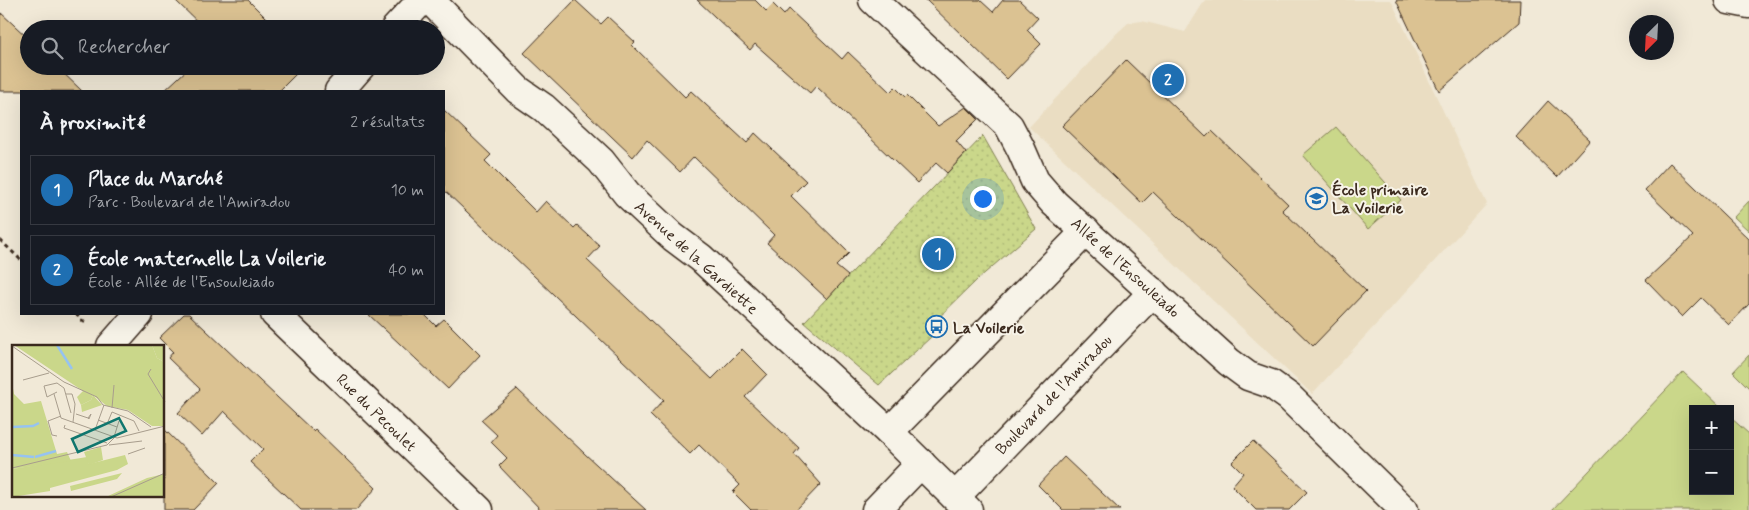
<!DOCTYPE html>
<html lang="fr">
<head>
<meta charset="utf-8">
<style>
	body { margin:0; font-family:Mynerve,sans-serif; background:#242831; color:#f1f3f6 }
	.controls { position:absolute; right:15px; bottom:15px; display:grid; overflow:hidden; border-radius:0px; box-shadow:0 5px 20px #0002 }
	.controls button { width:45px; height:45px; display:grid; place-items:center; padding:0; border:0; border-bottom:1px solid #363941; background:#171b24; color:#f1f3f6; font:25px sans-serif }
	.compass { position:absolute; left:1629px; top:15px; width:45px; height:45px; border-radius:50%; background:#171b24; box-shadow:0 5px 20px #0002; rotate:204deg }
	.you { position:absolute; left:982px; top:198px; width:18px; height:18px; margin:-12px; border:4px solid #fff; border-radius:50%; background:#1a73e8; box-shadow:0 0 0 8px #1a73e833 }
	.badge { display:grid; place-items:center; width:32px; height:32px; border-radius:50%; background:#1f6fb2; color:#fff; font-size:16px; font-weight:700 }
	.pin { position:absolute; translate:-50% -50%; border:2px solid #fff; box-shadow:0 1px 5px #0006 }
	.list { margin:0; padding:0; list-style:none }
	h2 { display:flex; justify-content:space-between; align-items:center; height:65px; margin:0; padding:0 20px; font-size:21px }
	h2 small { font-size:16px; font-weight:400; color:#9ea1a6 }
	.list li { display:grid; grid-template-columns:32px 1fr auto; gap:15px; align-items:center; box-sizing:border-box; height:70px; margin:0 10px 10px; padding:0 10px; border:1px solid #363941; border-radius:0px }
	.list b { display:block; font-size:19px; white-space:nowrap }
	.list p { margin:0; font-size:16px; white-space:nowrap; color:#9ea1a6 }
	.list em { font-size:16px; font-style:normal; color:#9ea1a6 }
	.icon { flex:none; width:28px; height:28px; fill:none; stroke:currentColor; stroke-width:2; stroke-linecap:round; stroke-linejoin:round }
	.map { position:relative; flex:none; width:1749px; height:510px; overflow:hidden }
	.search { position:absolute; background:#171b24; box-shadow:0 5px 20px #0002; left:20px; top:20px; width:425px; height:55px; display:flex; align-items:center; gap:12px; box-sizing:border-box; padding:0 18px; border-radius:28px; color:#9ea1a6; font-size:19px }
	.panel { position:absolute; background:#171b24; box-shadow:0 5px 20px #0002; left:20px; top:90px; width:425px; height:225px; border-radius:0px }
	.map>svg:first-child { display:block }
</style>
</head>
<body>
<div class="map">
<svg width="1749" height="510" viewBox="0 0 1749 510">
	<defs>
		<pattern id="garden-dots" width="8" height="8" patternUnits="userSpaceOnUse" patternTransform="scale(1.25)"><rect width="8" height="8" fill="#cad78a"/><path d="M2 2h.1M6 6h.1" fill="none" stroke="#aeb977" stroke-width="1.8" stroke-linecap="round"/></pattern>
	</defs>
	<rect width="100%" height="100%" fill="#f1e9d7"/>
	<filter id="ink" filterUnits="userSpaceOnUse"><feTurbulence type="fractalNoise" baseFrequency=".02" numOctaves="2"/><feDisplacementMap in="SourceGraphic" scale="10" xChannelSelector="R" yChannelSelector="G"/><feConvolveMatrix kernelMatrix="1 2 1 2 8 2 1 2 1" color-interpolation-filters="sRGB"/></filter>
	<g filter="url(#ink)">
		<polygon fill="#eaddc2" points="1205,0 1391,0 1487,204 1312,394 1029,127 1117,33 1128,23 1142,21 1185,32"/>
		<g fill="#cad78a" stroke="#828054">
			<polygon points="1336,127 1401,200 1368,229 1303,155"/>
			<polygon points="1749,201 1749,231 1734,217"/>
			<polygon points="1749,355 1749,388 1733,372"/>
			<polygon points="1683,372 1722,409 1693,409 1693,491 1730,491 1730,417 1749,434 1749,510 1552,510"/>
		</g>
		<polygon fill="url(#garden-dots)" stroke="#828054" points="983,136 1036,229 978,279 925,331 931,337 879,385 804,322"/>
		<g fill="#dbc292" stroke="#3b2a1e">
			<polygon points="175,0 248,0 269,21 263,29 205,29"/>
			<polygon points="575,0 601,24 608,17 635,42 632,45 685,97 691,91 747,143 755,133 806,181 791,196 849,253 836,266 848,276 827,299 767,243 774,235 694,157 680,172 647,140 633,157 524,53"/>
			<polygon points="697,0 755,0 766,11 773,4 784,15 789,9 842,59 848,52 890,92 895,87 905,97 907,95 938,126 966,107 978,119 956,141 966,153 947,173 936,163 917,183 816,86 810,93 755,44 750,50"/>
			<polygon points="926,0 980,0 993,12 1003,0 1019,0 1038,18 1027,30 1041,44 1007,79"/>
			<polygon points="1396,0 1520,0 1519,22 1439,91"/>
			<polygon points="0,12 29,39 29,66 56,66 82,91 0,91"/>
			<polygon points="1126,60 1206,137 1212,131 1288,204 1282,210 1366,291 1313,346 1153,192 1142,203 1062,126"/>
			<polygon points="191,66 299,66 301,69 279,91 164,91"/>
			<polygon points="1548,101 1590,140 1557,177 1516,137"/>
			<polygon points="444,110 491,155 485,161 536,212 546,201 574,228 577,225 600,246 587,260 712,379 742,349 767,374 745,397 799,448 794,454 821,484 796,510 751,510 733,492 740,485 699,445 690,454 650,415 664,400 444,190"/>
			<polygon points="1670,163 1749,239 1749,304 1729,325 1701,298 1682,317 1646,280 1693,236 1645,190"/>
			<polygon points="184,314 189,314 313,431 315,429 376,488 356,510 301,510 250,462 263,449 224,411 202,436 178,413 200,389 168,358 173,352 159,338"/>
			<polygon points="368,314 424,314 436,326 444,319 480,355 448,389"/>
			<polygon points="517,389 585,454 646,510 541,510 499,466 507,458 491,442 497,435 481,420"/>
			<polygon points="164,429 219,483 193,510 164,510"/>
			<polygon points="1253,441 1307,492 1289,510 1256,510 1232,486 1243,473 1232,462"/>
			<polygon points="1064,457 1120,510 1063,510 1038,485"/>
		</g>
		<g fill="none" stroke-linecap="round" stroke-linejoin="round">
			<defs>
				<g id="street">
					<polyline points="430,0 518,90 544,108 601,161 627,194 673,237 701,258 889,432 968,510"/>
					<polyline points="873,0 1009,126 1021,149 1035,181 1054,203 1229,362 1248,376 1271,384 1289,397 1404,510"/>
					<polyline points="1729,0 1749,4"/>
					<polyline points="395,29 422,0"/>
					<polyline points="339,91 361,66"/>
					<polyline points="275,314 479,510"/>
					<polyline points="111,346 139,314"/>
					<polyline points="889,432 1086,231"/>
					<polyline points="955,497 1153,292"/>
					<polyline points="876,510 921,463"/>
				</g>
			</defs>
			<use href="#street" stroke="#3b2a1e" stroke-width="31"/>
			<g stroke="#3b2a1e" stroke-width="3" stroke-dasharray="4 4" stroke-linecap="butt">
				<polyline points="407,66 416,66"/>
				<polyline points="0,240 21,260"/>
				<polyline points="76,314 87,325"/>
			</g>
			<use href="#street" stroke="#f7f3e8" stroke-width="28"/>
		</g>
	</g>
	<defs>
		<symbol id="school-ring" viewBox="-11 -11 22 22"><circle r="9.5" fill="#f7f3e8" stroke="#1f6fb2" stroke-width="1.5"/><path d="M0-5L7-2L0 1L-7-2ZM-4 1L0 2.5L4 1V4Q0 6-4 4Z" fill="#1f6fb2"/></symbol>
		<symbol id="bus-ring" viewBox="-11 -11 22 22"><circle r="9.5" fill="#f7f3e8" stroke="#1f6fb2" stroke-width="1.5"/><path d="M-5-6H5V4H4V6H2V4H-2V6H-4V4H-5ZM-3.5-4V0h7V-4ZM-3.5 1.2v1.5H-2V1.2ZM2 1.2v1.5H3.5V1.2Z" fill="#1f6fb2"/></symbol>
	</defs>
	<g fill-rule="evenodd">
		<use href="#school-ring" x="1304" y="186" width="25" height="25"/>
		<use href="#bus-ring" x="924" y="314" width="25" height="25"/>
	</g>
	<g text-anchor="middle" stroke-width="4" stroke-linejoin="round" paint-order="stroke">
		<g font-size="16" font-weight="bold" fill="#3b2a1e" stroke="#f7f3e8" text-anchor="start">
			<text x="1332" y="195">École primaire<tspan x="1332" dy="18">La Voilerie</tspan></text>
			<text x="953" y="333">La Voilerie</text>
		</g>
		<g font-size="16" fill="#3b2a1e" stroke="#f7f3e8">
			<text transform="translate(697 257) rotate(42)" y="6">Avenue de la Gardiette</text>
			<text transform="translate(1126 267) rotate(42)" y="6">Allée de l'Ensouleiado</text>
			<text transform="translate(1053 394) rotate(-46)" y="6">Boulevard de l'Amiradou</text>
			<text transform="translate(377 412) rotate(44)" y="6">Rue du Pecoulet</text>
		</g>
	</g>
	<g transform="translate(12 345)">
		<rect width="152" height="152" fill="#f1e9d7"/>
		<path d="M 2,0 L 140,0 L 145,13 L 152,17 L 152,81 L 140,81 L 116,65 L 95,61 L 81,50 L 79,55 L 69,60 L 65,52 L 71,46 ZM 113,110 L 116,119 L 105,125 L 38,143 L 38,146 L 0,152 L 0,124 L 75,112 L 77,119 ZM 110,128 L 105,134 L 59,146 L 58,141 Z" fill="#cad78a"/>
		<path d="M 140,0 L 152,0 L 152,17 L 145,13 ZM 0,38 L 2,49 L 12,59 L 29,56 L 45,109 L 55,107 L 59,116 L 0,124 ZM 81,50 L 90,60 L 70,67 L 69,60 L 79,55 ZM 89,102 L 91,115 L 77,120 L 72,107 ZM 152,129 L 152,152 L 94,152 L 135,133 Z" fill="#cad78a"/>
		<path fill="none" stroke="#96c3f0" stroke-width="2.5" d="M 45,0 L 60,24M 0,82 L 21,81 L 27,78M 0,110 L 22,112M 23,112 L 44,106"/>
		<path fill="none" stroke="#a89d8d" stroke-width="1" d="M 0,1 L 52,37 L 85,52 L 91,60 L 116,66 L 139,82M 139,24 L 136,29 L 153,57M 11,35 L 37,28M 45,47 L 35,52 L 32,41 L 45,38 L 52,43 L 59,68M 42,49 L 49,73 L 105,93 L 153,81M 54,49 L 60,49 L 63,59 L 61,77M 100,63 L 102,40M 64,69 L 76,73 L 77,74 L 79,69 L 76,73M 86,75 L 105,82M 95,79 L 100,67 L 122,76 L 127,86M 53,80 L 52,83 L 95,98M 83,85 L 92,60M 45,91 L 40,90 L 36,76 L 49,71M 102,92 L 107,76M 97,100 L 130,96M 116,109 L 133,103M 0,123 L 95,100 L 103,92M 99,152 L 153,128"/>
		<path fill="#0f766e" fill-opacity="0.15" stroke="#0f766e" stroke-width="2.5" d="M 107,73 L 114,86 L 66,107 L 60,94 Z"/>
		<rect width="152" height="152" fill="none" stroke="#3b2a1e" stroke-width="2.5"/>
	</g>
</svg>
<div class="controls">
<button>+</button>
<button>−</button>
</div>
<svg class="compass" viewBox="-18 -18 36 36"><path d="M0-13l5 13h-10z" fill="#e53935"/><path d="M0 13l5-13h-10z" fill="#9ea1a6"/></svg>
<div class="you"></div>
<div class="pin badge" style="left:938px;top:254px">1</div>
<div class="pin badge" style="left:1168px;top:80px">2</div>
<div class="search"><svg class="icon" aria-label="search" viewBox="0 0 24 24"><circle cx="10" cy="10" r="6"/><path d="M15 15l6 6"/></svg>Rechercher</div>
<section class="panel">
<h2>À proximité<small>2 résultats</small></h2>
<ul class="list">
<li><span class="badge">1</span><div><b>Place du Marché</b><p>Parc · Boulevard de l'Amiradou</p></div><em>10 m</em></li>
<li><span class="badge">2</span><div><b>École maternelle La Voilerie</b><p>École · Allée de l'Ensouleiado</p></div><em>40 m</em></li>
</ul>
</section>
</div>
</body>
</html>
